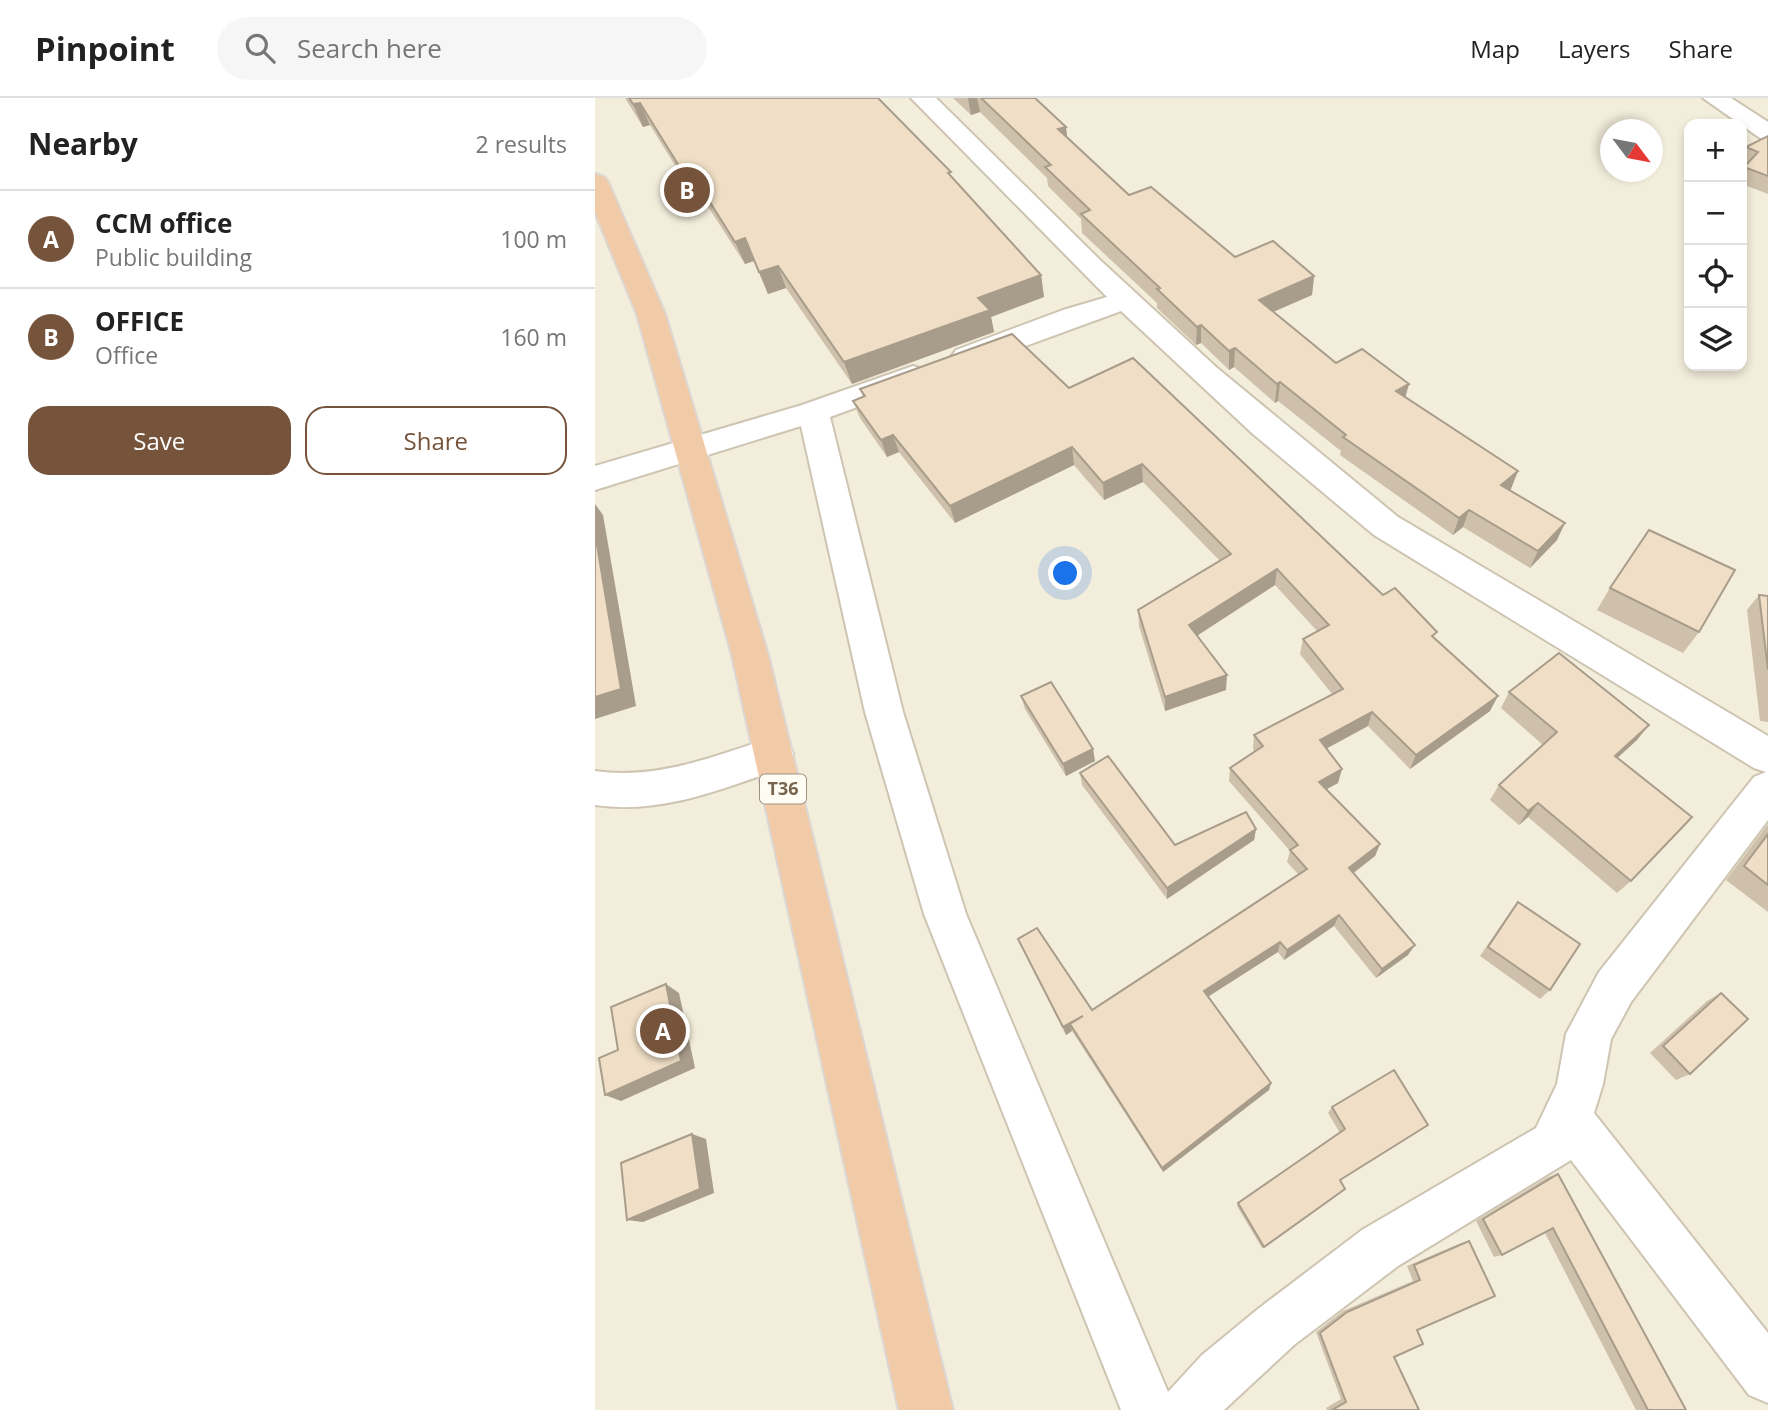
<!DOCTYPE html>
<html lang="en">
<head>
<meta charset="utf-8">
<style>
	body { margin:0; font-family:"Open Sans",sans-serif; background:#f6f6f6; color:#222 }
	.controls { position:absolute; right:21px; top:21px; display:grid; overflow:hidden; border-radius:14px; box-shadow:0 4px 10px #0003 }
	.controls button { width:63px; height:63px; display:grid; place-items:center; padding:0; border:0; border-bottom:2px solid #e0e0e0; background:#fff; color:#222; font:35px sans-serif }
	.compass { position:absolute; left:1005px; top:21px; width:63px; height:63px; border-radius:50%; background:#fff; box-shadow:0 4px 10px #0003; rotate:122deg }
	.you { position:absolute; left:471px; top:476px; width:24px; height:24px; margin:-18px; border:5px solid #fff; border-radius:50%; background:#1a73e8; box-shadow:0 0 0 10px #1a73e833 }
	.badge { display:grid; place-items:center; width:46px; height:46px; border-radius:50%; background:#76543c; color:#fff; font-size:23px; font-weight:700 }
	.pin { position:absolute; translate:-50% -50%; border:4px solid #fff; box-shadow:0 2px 7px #0006 }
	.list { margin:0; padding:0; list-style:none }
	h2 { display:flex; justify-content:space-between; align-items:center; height:91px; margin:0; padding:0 28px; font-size:30px }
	h2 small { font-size:23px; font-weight:400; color:#767676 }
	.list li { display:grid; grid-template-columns:46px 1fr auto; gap:21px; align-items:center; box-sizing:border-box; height:98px; padding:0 28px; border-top:2px solid #e0e0e0 }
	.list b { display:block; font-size:26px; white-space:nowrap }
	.list p { margin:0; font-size:23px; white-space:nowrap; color:#767676 }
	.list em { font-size:23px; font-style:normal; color:#767676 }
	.actions { display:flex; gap:14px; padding:21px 28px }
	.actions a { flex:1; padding:16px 0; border:2px solid #76543c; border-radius:21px; text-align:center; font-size:24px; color:#76543c }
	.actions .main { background:#76543c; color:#fff }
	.icon { flex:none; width:38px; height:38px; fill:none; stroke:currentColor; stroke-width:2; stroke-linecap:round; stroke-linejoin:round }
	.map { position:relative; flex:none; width:1173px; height:1312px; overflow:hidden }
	header { display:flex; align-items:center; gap:42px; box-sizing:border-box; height:98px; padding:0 35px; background:#fff; border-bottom:2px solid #e0e0e0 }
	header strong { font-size:33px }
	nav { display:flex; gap:38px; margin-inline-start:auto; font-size:24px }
	.search { width:490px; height:63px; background:#f6f6f6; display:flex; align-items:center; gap:18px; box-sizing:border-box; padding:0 24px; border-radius:38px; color:#767676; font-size:26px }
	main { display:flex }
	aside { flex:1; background:#fff }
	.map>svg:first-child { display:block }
</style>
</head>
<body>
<header>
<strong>Pinpoint</strong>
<div class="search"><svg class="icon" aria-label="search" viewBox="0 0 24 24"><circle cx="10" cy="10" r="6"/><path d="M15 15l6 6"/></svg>Search here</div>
<nav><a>Map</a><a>Layers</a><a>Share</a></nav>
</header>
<main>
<aside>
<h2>Nearby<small>2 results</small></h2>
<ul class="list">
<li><span class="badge">A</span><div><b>CCM office</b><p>Public building</p></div><em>100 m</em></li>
<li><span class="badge">B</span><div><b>OFFICE</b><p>Office</p></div><em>160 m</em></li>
</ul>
<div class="actions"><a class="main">Save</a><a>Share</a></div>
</aside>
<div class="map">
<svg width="1173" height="1312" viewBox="0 0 1173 1312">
	<rect width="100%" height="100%" fill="#fcf9ed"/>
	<path fill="#f3eddb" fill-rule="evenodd" d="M 0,0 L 1173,0 L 1173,1312 L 0,1312 ZM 1094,26 L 1147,26 L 1147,268 L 1094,268 ZM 1016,32 L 1058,32 L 1058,74 L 1016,74 Z"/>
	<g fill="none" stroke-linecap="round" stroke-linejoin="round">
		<defs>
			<g id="minor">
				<polygon points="316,0 341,0 505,162 621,269 803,419 1173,638 1173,722 1036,904 1016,941 1008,986 999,1015 1173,1235 1173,1305 1154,1297 976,1062 803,1168 699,1247 629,1312 526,1312 329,816 270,614 206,328 0,392 0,368 207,307 318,268 328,271 333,278 328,285 235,319 308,614 371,816 573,1294 607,1257 663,1211 767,1132 941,1030 962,986 971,936 1004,874 1159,679 1171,674 1159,670 779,437 658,336 526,213 381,266 371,269 361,266 356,259 361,252 468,212 512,199"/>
				<polygon points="1108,0 1136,0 1173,24 1173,42 1165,40"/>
				<path d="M 179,639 L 193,644 L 198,656 L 193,668 C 130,690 67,717 0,707 L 0,673 C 63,682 120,658 179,639 Z"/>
			</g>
			<polygon id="highway" points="0,76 9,79 13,84 70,216 173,557 358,1312 304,1312 137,557 42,216 0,114"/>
		</defs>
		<use href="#minor" stroke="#cec4b2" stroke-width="4"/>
		<use href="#highway" stroke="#dcd7d2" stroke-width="4"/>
		<use href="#minor" fill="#fff" fill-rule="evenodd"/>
		<use href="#highway" fill="#f1caa8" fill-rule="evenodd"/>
	</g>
	<g fill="#cec0aa">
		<polygon points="30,0 275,0 357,79 446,177 449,199 396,219 399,234 257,286 191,190 173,196 159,163 150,166 110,104 104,106 55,27 48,29"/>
		<polygon points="358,0 440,0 471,29 472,40 534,97 640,159 719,178 717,197 678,214 741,265 814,286 810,299 923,373 914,392 962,442 935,470 868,429 858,437 745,357 746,353 683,303 680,305 639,269 634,272 606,245 601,247 562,210 562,205 487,135 486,121 453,88 452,80 385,14 376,17"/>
		<polygon points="1173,38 1173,96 1147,86 1147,73 1151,67 1147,66 1147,57 1151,49"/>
		<polygon points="474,290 788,497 840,541 895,613 815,671 773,628 731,651 743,685 731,691 785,746 780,758 759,775 813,857 781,880 739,828 689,862 683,854 613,898 676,985 674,992 568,1074 477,933 471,937 423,841 497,912 703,776 692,764 695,753 634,683 635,670 660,654 658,651 659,637 737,596 705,556 708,541 722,533 680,487 602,537 631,592 570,613 544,528 543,512 625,463 548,384 509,402 479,367 360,425 304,354 292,359 265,320 258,303 268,299 265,291"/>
		<polygon points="1015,490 1104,534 1088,555 1002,512"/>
		<polygon points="1164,497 1173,498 1173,624 1165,623 1152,512"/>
		<polygon points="914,594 1042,642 1022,660 1036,783 1022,795 933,719 924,727 895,702 904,687 948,647 906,610"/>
		<polygon points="426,598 500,663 471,678 430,611"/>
		<polygon points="485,675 580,747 661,731 659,742 572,801 487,687"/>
		<polygon points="1173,726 1173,814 1131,782"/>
		<polygon points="923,804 955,892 945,901 885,858 915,814"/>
		<polygon points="1126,895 1095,976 1081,982 1055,955 1112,903"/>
		<polygon points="737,1009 833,1027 745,1082 750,1091 667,1150 642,1108 643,1105 745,1035 733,1015"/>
		<polygon points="963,1076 1091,1312 1041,1312 950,1135 907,1157 899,1159 881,1123 953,1079"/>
		<polygon points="874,1143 822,1232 799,1259 824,1312 732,1312 731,1310 746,1301 721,1234 748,1213 818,1183 812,1168 866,1145"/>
	</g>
	<g fill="#a89c8b">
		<polygon points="373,0 382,0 385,14 376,17"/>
		<polygon points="45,5 55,27 48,29 38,6"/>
		<polygon points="471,29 473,48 463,31"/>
		<polygon points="101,82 110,104 104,106 94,84"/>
		<polygon points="150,140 159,163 150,166 140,144"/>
		<polygon points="183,168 191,190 173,196 164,174"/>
		<polygon points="446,177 449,199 396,219 399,234 257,286 249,264 383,200"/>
		<polygon points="719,178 717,197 662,221 664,202"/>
		<polygon points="606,227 606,245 601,247 602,229"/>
		<polygon points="640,250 639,269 634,272 634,253"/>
		<polygon points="685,284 683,303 680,305 682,286"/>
		<polygon points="814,286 809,304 801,293"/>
		<polygon points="298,337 304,354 292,359 286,342"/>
		<polygon points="477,349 479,367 360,425 355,408"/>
		<polygon points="547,366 548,384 509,402 508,385"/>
		<polygon points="923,373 916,391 899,405 906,387"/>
		<polygon points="0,406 8,417 41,608 0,621"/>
		<polygon points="874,412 868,429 858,437 864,420"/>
		<polygon points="970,425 962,442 935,470 943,453"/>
		<polygon points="682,471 680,487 594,543 594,527"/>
		<polygon points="632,577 631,592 570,613 570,599"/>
		<polygon points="903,598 895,613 815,671 821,657"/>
		<polygon points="777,614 773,628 721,656 725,642"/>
		<polygon points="1054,627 1042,642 1008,673 1020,658"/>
		<polygon points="498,651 500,663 471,678 468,666"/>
		<polygon points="747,671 743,685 721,697 724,684"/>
		<polygon points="943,705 933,719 924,727 933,713"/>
		<polygon points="661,731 659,742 572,801 572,790"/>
		<polygon points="785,746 780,758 750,781 754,770"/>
		<polygon points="744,817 739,828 689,862 692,852"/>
		<polygon points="685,844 683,854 608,902 609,893"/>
		<polygon points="820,847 813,857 781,880 787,871"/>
		<polygon points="71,886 84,895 100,970 26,1003 10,997"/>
		<polygon points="488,918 475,926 477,933 471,937 468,929"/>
		<polygon points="676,985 674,992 568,1074 567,1070"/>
		<polygon points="97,1036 111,1041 119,1095 48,1124 32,1122"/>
	</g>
	<g fill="#f0dfc6" stroke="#a89c8b" stroke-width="2">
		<polygon points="34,0 283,0 356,74 353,75 446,177 383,200 395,212 249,264 183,168 164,174 150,140 140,144 101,82 94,84 45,5 38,6"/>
		<polygon points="386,0 440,0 471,29 463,31 534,97 556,89 640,159 678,143 719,178 664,202 741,265 767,251 814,286 801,293 923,373 906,387 970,425 943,453 874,412 864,420 748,339 751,337 685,284 682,286 640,250 634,253 606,227 602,229 562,191 565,190 486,116 495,112 450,69 456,67"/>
		<polygon points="1173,38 1173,78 1149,69 1163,54 1151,49"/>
		<polygon points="417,236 474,290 538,260 788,497 800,490 842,534 837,538 903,598 821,657 777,614 725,642 747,671 724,684 785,746 754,770 820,847 787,871 744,817 692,852 685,844 609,893 676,985 567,1070 475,926 488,918 468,929 423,841 442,830 497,912 712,771 695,752 703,747 635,670 668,648 659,637 748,591 708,541 734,527 682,471 594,527 632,577 570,599 543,512 636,456 547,366 508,385 477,349 355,408 298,337 286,342 258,303 270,298 265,291"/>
		<polygon points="1054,432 1140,472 1104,534 1015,490"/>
		<polygon points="0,435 26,591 0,599"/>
		<polygon points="1164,497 1173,498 1173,572"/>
		<polygon points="964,555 1054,627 1020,658 1097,719 1036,783 943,705 933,713 904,687 962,634 914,594"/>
		<polygon points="456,584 498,651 468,666 426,598"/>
		<polygon points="513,658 580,747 651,714 661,731 572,790 485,675"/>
		<polygon points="1173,736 1173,787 1149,768"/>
		<polygon points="923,804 985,846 955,892 893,849"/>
		<polygon points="71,886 86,963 10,997 4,960 23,952 16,909"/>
		<polygon points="1126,895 1153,921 1095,976 1068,948"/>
		<polygon points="799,972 833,1027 745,1082 750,1091 669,1149 643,1105 750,1031 737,1009"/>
		<polygon points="97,1036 105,1091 32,1122 26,1065"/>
		<polygon points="963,1076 1091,1312 1053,1312 958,1130 907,1157 888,1121"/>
		<polygon points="874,1143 900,1198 822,1232 828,1246 799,1259 824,1312 737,1312 751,1304 725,1235 752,1214 825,1182 819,1167"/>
	</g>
	<g text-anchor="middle" stroke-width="7" stroke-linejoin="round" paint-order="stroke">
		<rect fill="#fefcf3" stroke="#a09281" stroke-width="2" x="165" y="676.5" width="46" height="29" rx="5"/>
		<g font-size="18" font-weight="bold" fill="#776550">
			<text x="188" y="697">T36</text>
		</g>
	</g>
</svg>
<div class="controls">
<button>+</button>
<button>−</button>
<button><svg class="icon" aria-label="locate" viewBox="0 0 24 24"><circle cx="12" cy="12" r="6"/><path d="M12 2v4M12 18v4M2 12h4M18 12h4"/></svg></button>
<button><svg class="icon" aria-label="layers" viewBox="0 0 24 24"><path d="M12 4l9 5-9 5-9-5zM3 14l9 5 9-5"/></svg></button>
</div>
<svg class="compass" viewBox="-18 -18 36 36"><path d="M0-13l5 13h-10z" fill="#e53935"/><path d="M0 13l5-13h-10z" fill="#767676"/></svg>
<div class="you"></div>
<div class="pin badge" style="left:68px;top:933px">A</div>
<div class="pin badge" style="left:92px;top:92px">B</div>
</div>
</main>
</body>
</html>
